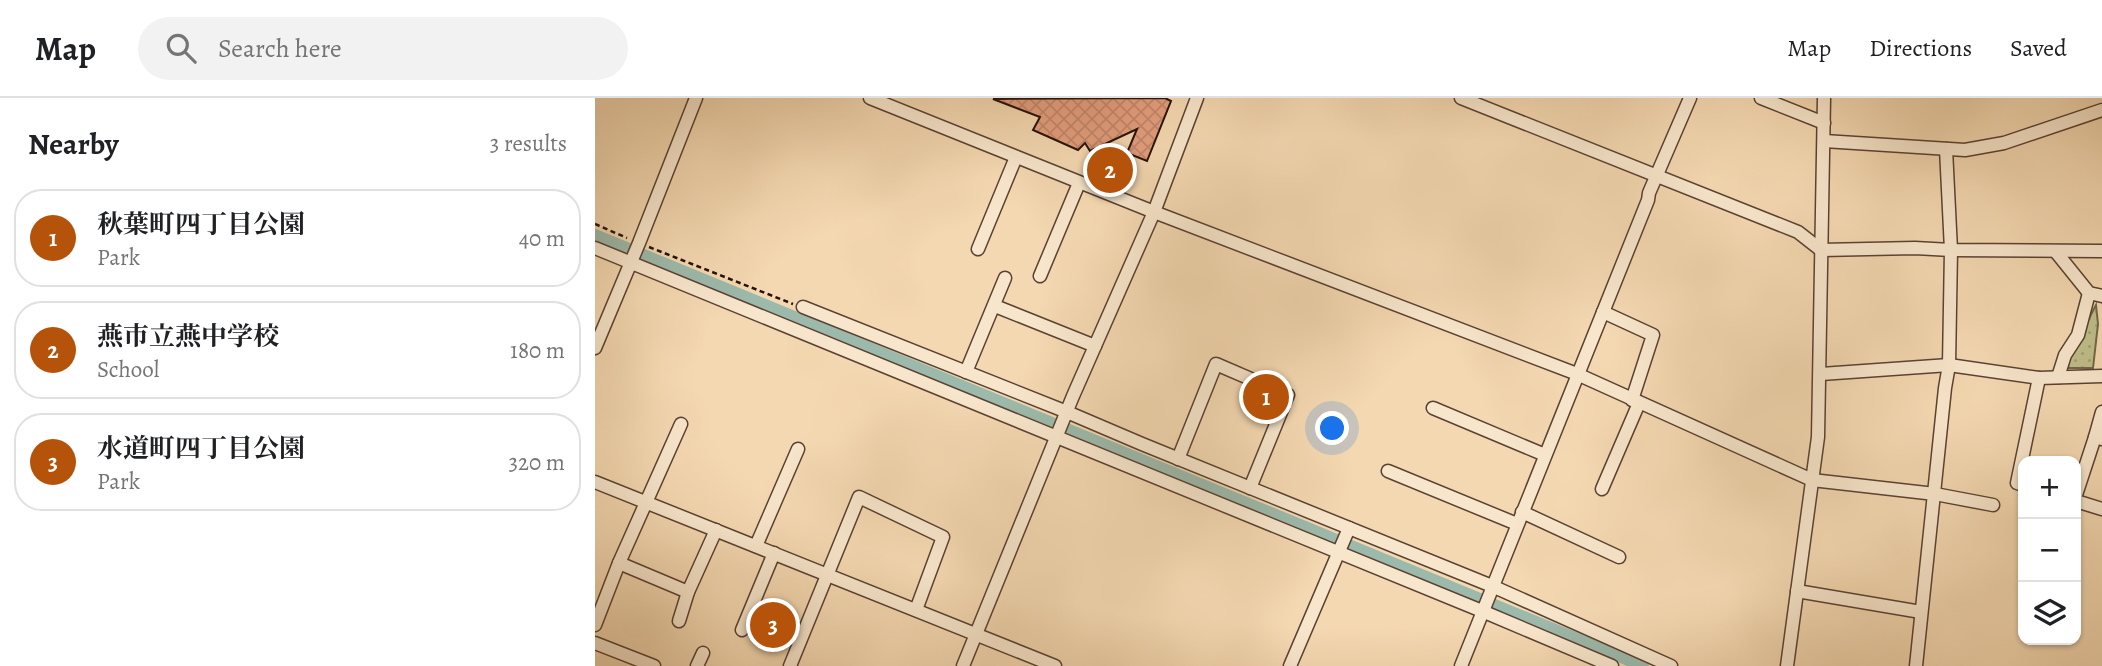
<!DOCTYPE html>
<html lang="en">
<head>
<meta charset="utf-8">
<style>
	body { margin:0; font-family:Alegreya,"Noto Serif JP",serif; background:#f2f2f2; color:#202124 }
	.controls { position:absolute; right:21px; bottom:21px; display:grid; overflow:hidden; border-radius:14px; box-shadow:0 2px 5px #0004 }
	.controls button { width:63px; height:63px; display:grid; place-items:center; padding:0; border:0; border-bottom:2px solid #e0e0e0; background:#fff; color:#202124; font:35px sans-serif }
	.you { position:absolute; left:738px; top:331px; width:24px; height:24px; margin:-18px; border:5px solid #fff; border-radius:50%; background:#1a73e8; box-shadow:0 0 0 10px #1a73e833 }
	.badge { display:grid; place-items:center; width:46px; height:46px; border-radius:50%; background:#b45309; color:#fff; font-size:23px; font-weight:700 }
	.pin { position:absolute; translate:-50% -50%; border:4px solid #fff; box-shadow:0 2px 7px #0006 }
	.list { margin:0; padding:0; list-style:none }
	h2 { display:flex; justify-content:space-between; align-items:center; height:91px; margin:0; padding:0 28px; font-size:30px }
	h2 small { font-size:23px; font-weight:400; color:#757577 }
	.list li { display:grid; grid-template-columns:46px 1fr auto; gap:21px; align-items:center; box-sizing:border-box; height:98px; margin:0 14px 14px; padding:0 14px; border:2px solid #e0e0e0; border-radius:28px }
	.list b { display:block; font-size:26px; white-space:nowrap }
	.list p { margin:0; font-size:23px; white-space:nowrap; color:#757577 }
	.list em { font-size:23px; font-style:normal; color:#757577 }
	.icon { flex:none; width:38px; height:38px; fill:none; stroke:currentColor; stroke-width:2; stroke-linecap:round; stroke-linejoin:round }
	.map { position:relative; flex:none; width:1507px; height:568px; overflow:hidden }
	header { display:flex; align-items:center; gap:42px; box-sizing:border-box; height:98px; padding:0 35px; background:#fff; border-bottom:2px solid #e0e0e0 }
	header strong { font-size:33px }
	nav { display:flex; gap:38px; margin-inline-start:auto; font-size:24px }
	.search { width:490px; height:63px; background:#f2f2f2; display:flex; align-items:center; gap:18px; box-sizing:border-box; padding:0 24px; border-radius:38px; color:#757577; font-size:26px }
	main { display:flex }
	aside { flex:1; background:#fff }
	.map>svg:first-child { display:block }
</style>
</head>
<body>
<header>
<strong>Map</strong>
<div class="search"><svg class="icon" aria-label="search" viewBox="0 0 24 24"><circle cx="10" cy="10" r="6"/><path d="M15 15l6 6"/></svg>Search here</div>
<nav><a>Map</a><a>Directions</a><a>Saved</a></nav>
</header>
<main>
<aside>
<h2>Nearby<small>3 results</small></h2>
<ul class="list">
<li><span class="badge">1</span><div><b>秋葉町四丁目公園</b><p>Park</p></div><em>40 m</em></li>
<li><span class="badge">2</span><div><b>燕市立燕中学校</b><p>School</p></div><em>180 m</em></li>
<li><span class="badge">3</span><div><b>水道町四丁目公園</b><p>Park</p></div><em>320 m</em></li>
</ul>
</aside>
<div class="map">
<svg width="1507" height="568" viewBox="0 0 1507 568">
	<defs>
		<pattern id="park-dots" width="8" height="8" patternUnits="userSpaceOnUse" patternTransform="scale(1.75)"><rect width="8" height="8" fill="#bfbe89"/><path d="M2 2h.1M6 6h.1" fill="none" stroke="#a4a275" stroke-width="1.8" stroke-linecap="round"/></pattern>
		<pattern id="building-cross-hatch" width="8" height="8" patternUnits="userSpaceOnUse" patternTransform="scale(1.75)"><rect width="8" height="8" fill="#e39e7d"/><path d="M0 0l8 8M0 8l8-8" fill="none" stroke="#c3876b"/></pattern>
	</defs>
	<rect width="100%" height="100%" fill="#f4d8b1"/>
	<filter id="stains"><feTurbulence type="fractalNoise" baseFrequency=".00286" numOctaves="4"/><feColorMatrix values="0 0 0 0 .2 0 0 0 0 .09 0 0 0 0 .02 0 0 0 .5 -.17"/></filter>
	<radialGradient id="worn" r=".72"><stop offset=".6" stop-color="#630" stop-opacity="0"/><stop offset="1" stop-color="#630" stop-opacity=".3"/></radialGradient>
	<g fill="url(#park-dots)" stroke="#726748" stroke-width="2">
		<polygon points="1501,207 1503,226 1498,270 1468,270"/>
		<polygon points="162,506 205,525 196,547 151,530"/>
	</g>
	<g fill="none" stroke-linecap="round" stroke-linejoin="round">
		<polyline stroke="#9cbaac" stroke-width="12" points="0,137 1048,568"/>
	</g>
	<polygon fill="url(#building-cross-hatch)" stroke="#261007" stroke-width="2" points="570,0 576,3 552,63 532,55 542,31 495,53 490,45 483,52 438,32 445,19 398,1"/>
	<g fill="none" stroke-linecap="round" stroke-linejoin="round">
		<defs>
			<g id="minor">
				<polyline points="275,0 559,114 982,276 1217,382 1340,396 1398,407"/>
				<polyline points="866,0 1203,134 1226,152 1320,150 1356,152 1507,153"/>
				<polyline points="1166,0 1229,25"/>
				<polyline points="1229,43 1370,52 1409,45 1507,12"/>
				<polyline points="0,150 887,513 1017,568"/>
				<polyline points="383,151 421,59"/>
				<polyline points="1461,154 1494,195 1507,198"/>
				<polyline points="445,178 484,85"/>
				<polyline points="400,208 500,248"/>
				<polyline points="208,209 472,314 547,346 897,488 1076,568"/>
				<polyline points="1008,214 1058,237 1037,302"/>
				<polyline points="0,250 44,145 101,0"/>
				<polyline points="371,274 410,180"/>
				<polyline points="1226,276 1354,267 1444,280 1507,278"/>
				<polyline points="1463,279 1470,257 1483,237 1494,195"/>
				<polyline points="838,310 950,357"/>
				<polyline points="1507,341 1500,339 1507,314"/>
				<polyline points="583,361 621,266 693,297 655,390"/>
				<polyline points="793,373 922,426"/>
				<polyline points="0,384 460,568"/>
				<polyline points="1428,387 1422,385 1444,280"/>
				<polyline points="1007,391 1044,305"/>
				<polyline points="1481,397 1500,339"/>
				<polyline points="1481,403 1507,411"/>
				<polyline points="927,414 1024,459"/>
				<polyline points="161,448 203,351"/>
				<polyline points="24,465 93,494"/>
				<polyline points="1202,493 1326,514"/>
				<polyline points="84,523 93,494 121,432"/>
				<polyline points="0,527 24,465 86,326"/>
				<polyline points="147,532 179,455"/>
				<polyline points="0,545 59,568"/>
				<polyline points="102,568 108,555"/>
				<polyline points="195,568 264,399 348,439 321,512"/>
				<polyline points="368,568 478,298 559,114 602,0"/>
				<polyline points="695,568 754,430"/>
				<polyline points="866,568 1053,102 1054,95 1095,0"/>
				<polyline points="1192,568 1223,339 1229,0"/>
				<polyline points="1321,568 1350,290 1354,267 1356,152 1351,51"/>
			</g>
		</defs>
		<use href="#minor" stroke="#5a4232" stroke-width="15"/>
		<g stroke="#261007" stroke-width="2.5" stroke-dasharray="5 3.5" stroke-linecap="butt">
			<polyline points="0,126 32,140"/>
			<polyline points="54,149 198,206"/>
		</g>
		<use href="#minor" stroke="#f8e6cc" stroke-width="12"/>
	</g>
	<rect width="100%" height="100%" filter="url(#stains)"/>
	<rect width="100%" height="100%" fill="url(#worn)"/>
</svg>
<div class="controls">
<button>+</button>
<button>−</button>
<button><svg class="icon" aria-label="layers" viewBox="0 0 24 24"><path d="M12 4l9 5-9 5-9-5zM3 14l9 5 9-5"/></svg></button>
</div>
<div class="you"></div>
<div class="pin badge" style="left:671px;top:299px">1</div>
<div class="pin badge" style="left:515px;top:72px">2</div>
<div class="pin badge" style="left:178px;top:527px">3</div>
</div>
</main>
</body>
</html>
